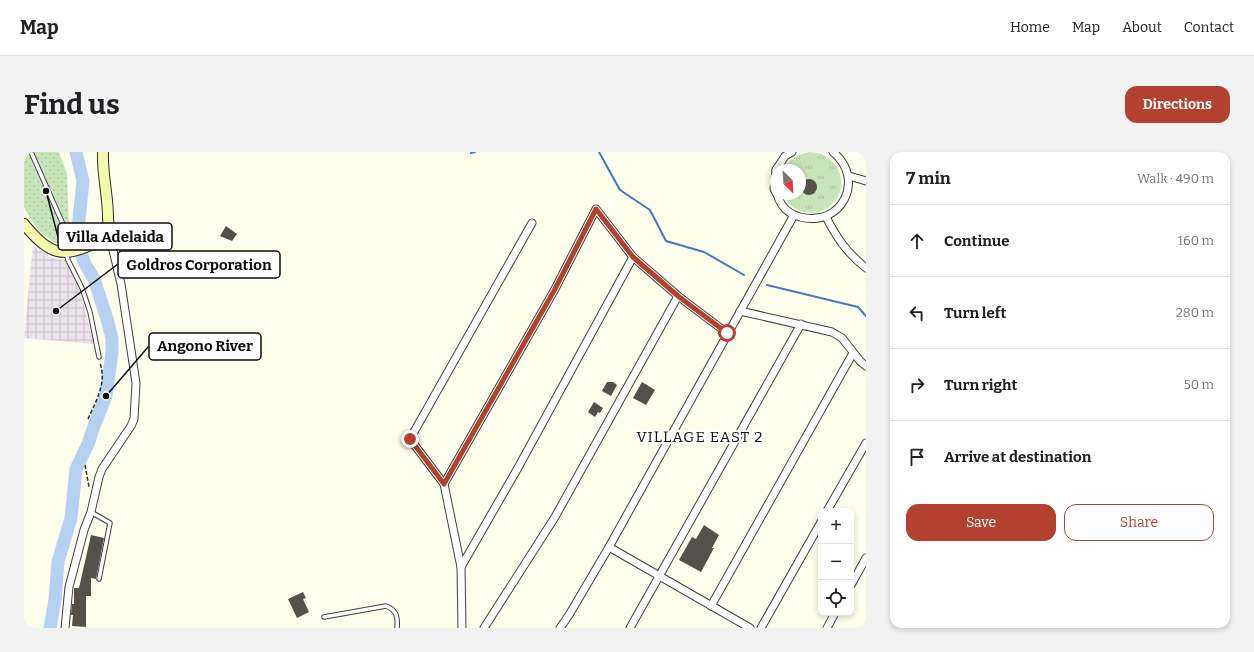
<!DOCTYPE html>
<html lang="en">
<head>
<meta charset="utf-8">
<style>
	body { margin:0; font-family:Bitter,serif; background:#f2f2f2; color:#202124 }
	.controls { position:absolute; right:12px; bottom:12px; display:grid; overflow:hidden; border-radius:8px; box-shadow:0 2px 6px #0003 }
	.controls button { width:36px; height:36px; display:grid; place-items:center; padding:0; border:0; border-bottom:1px solid #e0e0e0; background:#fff; color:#202124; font:20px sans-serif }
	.compass { position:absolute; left:746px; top:12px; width:36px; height:36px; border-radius:50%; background:#fff; box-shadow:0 2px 6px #0003; rotate:155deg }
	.stop { position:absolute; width:12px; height:12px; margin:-9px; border:3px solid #b2422f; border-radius:50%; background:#fff }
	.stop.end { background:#b2422f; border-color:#fff; box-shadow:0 1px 4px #0008 }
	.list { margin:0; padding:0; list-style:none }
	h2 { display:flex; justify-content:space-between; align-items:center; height:52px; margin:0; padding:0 16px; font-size:17px }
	h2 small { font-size:13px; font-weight:400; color:#757577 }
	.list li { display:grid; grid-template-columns:26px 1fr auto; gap:12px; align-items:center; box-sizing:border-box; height:72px; padding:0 16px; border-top:1px solid #e0e0e0 }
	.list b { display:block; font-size:15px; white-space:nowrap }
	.list em { font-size:13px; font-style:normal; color:#757577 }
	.actions { display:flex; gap:8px; padding:12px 16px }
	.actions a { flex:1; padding:9px 0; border:1px solid #b2422f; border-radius:12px; text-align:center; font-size:14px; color:#b2422f }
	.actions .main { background:#b2422f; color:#fff }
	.icon { flex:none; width:22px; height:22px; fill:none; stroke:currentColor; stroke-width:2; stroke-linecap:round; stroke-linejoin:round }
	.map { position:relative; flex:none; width:842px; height:476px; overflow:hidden; border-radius:12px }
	header { display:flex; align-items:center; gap:24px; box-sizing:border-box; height:56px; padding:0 20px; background:#fff; border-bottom:1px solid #e0e0e0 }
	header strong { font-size:19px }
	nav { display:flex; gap:22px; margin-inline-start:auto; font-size:14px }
	.intro { display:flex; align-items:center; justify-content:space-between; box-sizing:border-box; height:96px; padding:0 24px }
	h1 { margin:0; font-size:28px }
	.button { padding:10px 18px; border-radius:12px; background:#b2422f; color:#fff; font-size:14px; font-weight:700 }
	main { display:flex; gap:24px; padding:0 24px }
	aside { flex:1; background:#fff; border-radius:12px; box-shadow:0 2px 6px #0003 }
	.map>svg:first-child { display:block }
</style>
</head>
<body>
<header>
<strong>Map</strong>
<nav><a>Home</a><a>Map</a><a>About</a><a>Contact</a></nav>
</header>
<div class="intro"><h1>Find us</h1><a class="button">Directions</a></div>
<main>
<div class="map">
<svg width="842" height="476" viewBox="0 0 842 476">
	<defs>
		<pattern id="industrial-grid" width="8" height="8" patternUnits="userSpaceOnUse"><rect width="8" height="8" fill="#ebe1ea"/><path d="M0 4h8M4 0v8" fill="none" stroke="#c8c0c8"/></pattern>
		<pattern id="grass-tufts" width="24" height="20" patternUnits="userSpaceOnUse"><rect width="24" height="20" fill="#c8e5ba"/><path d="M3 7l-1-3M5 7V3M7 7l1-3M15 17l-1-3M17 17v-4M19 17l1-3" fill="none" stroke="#abc39f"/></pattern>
		<pattern id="park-dots" width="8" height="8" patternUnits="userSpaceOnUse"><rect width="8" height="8" fill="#c8e5ba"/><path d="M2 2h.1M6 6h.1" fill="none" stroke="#abc39f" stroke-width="1.8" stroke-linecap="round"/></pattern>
	</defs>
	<rect width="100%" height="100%" fill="#fefeed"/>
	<polygon fill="url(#industrial-grid)" points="9,93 28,106 41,108 56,139 70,192 0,186"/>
	<path fill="url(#grass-tufts)" d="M 785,0 C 822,1 830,48 795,60 C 789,61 782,61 776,59 C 768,55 763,51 759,42 L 776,42 L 776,18 L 759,18 C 765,7 773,3 785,0 Z"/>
	<polygon fill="url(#park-dots)" points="0,0 35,0 43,22 45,74 49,92 37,93 30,90 15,79 0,56"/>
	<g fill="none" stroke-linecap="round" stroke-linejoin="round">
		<g stroke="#4277c3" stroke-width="2">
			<polyline points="447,0 447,1 451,0"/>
			<polyline points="575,0 596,38 626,58 642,89 680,100 720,123"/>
			<polyline points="743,133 834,155 842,164"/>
		</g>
		<polyline stroke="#b6d0f1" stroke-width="13" points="26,476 31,448 34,410 47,366 52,317 64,292 71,271 82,244 88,201 88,186 83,167 70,127 60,110 53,86 59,29 52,0"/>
	</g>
	<g fill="#54504a">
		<circle cx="785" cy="35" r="8"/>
		<polygon points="202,74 213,82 208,89 196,84"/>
		<polygon points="583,230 589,230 593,233 587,244 578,239"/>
		<polygon points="618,230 631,238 622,253 609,246"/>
		<polygon points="570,250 579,256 576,261 574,260 571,265 564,260"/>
		<polygon points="680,373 695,383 688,396 690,396 677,420 655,408 668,385 672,387"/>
		<polygon points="67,383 80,386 72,427 67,426 67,444 62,444 62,475 48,474 49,463 47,463 48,452 50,452 50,436 55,436"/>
		<polygon points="279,440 282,446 279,447 285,460 273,466 264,447"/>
	</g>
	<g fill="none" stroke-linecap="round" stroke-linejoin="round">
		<defs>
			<g id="service">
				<polyline points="7,0 38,70 42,83 42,100 44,108 58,136 66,160 75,205"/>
				<polyline points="67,360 86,371 75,427"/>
				<path d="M 300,465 L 362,454 C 373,458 374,466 373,476"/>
			</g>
			<g id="minor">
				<polyline points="752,18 761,4 768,0"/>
				<polyline points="752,18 750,37 752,41"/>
				<polyline points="825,24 842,29"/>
				<path d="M 753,42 C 754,46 756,50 758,53 C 762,59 769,63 776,65 C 818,76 842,27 809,0"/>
				<path d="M 802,65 C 813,86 822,100 842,116"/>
				<polyline points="716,159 808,180 818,186 836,209 842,214"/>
				<polyline points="420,332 531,137 572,57 609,105 654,144 703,181"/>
				<polyline points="803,359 842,291"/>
				<polyline points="585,395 726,476"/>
				<polyline points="437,415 495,314 609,105"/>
				<polyline points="827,433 842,406"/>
				<polyline points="687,454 829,201"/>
				<polyline points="41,476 45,435 60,378 67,360 75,325 78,317 107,274 110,267 112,231 97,132 84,77"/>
				<polyline points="438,476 437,415 420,332 386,287 508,71"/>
				<polyline points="460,476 531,365 654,144"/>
				<polyline points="536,476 545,463 585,395 770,63"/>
				<polyline points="606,476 777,172"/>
				<polyline points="737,476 797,370"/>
				<polyline points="803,476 811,461"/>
			</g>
			<path id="secondary" d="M 0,72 C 8,82 20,96 33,99 C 47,103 78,92 84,77 C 85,74 84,68 84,65 C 84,43 78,22 79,0"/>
		</defs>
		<use href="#service" stroke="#404040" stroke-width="5.5"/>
		<use href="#minor" stroke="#404040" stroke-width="9"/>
		<use href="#secondary" stroke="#2f2f2f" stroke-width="12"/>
		<g stroke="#2f2f2f" stroke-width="1.5" stroke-dasharray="4 2" stroke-linecap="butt">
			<path d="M 64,267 C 72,249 83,231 76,211"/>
			<polyline points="61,313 65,335"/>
		</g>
		<use href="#service" stroke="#fff" stroke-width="3.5"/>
		<use href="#minor" stroke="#fff" stroke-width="7"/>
		<use href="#secondary" stroke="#f3f9ad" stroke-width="10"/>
	</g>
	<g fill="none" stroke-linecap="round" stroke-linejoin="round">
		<polyline stroke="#b2422f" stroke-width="5" points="386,287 420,332 531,137 572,57 609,105 654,144 703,181"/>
	</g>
	<g text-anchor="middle" stroke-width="4" stroke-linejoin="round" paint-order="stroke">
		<g font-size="15" letter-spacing="1" fill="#0d0d0d" stroke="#fff">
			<text x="676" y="290">VILLAGE EAST 2</text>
		</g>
	</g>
	<path fill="none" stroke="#0d0d0d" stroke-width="1.5" d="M22 39L34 85M32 159L94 112M82 244L125 194"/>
	<g fill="#0d0d0d" stroke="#fff" stroke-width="1.5">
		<circle cx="22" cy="39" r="4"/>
		<circle cx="32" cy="159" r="4"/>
		<circle cx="82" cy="244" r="4"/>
	</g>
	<g fill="#fff" stroke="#0d0d0d" stroke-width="1.5">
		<rect x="34" y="71" width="114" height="27" rx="4"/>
		<rect x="94" y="99" width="162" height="27" rx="4"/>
		<rect x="125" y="181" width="112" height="27" rx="4"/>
	</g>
	<g font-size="15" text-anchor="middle" font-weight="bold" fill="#0d0d0d">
		<text x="91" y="90">Villa Adelaida</text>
		<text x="175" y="118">Goldros Corporation</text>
		<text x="181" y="199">Angono River</text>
	</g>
</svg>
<div class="controls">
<button>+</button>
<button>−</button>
<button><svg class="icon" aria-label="locate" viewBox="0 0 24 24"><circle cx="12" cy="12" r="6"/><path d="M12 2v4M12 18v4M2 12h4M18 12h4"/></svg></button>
</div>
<svg class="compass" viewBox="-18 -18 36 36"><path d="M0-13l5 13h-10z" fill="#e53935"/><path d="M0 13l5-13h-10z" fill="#757577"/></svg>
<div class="stop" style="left:703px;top:181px"></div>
<div class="stop end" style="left:386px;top:287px"></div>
</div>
<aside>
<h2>7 min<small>Walk · 490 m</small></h2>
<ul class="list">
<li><svg class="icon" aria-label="ahead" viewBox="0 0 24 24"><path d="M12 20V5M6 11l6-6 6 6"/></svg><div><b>Continue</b></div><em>160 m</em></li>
<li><svg class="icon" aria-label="left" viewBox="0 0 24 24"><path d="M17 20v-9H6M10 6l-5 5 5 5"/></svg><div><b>Turn left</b></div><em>280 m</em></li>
<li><svg class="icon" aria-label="right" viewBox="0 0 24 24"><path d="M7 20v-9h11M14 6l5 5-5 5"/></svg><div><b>Turn right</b></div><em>50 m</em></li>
<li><svg class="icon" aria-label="arrive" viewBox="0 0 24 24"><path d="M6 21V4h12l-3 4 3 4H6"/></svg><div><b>Arrive at destination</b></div></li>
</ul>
<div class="actions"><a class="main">Save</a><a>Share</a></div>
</aside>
</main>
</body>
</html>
